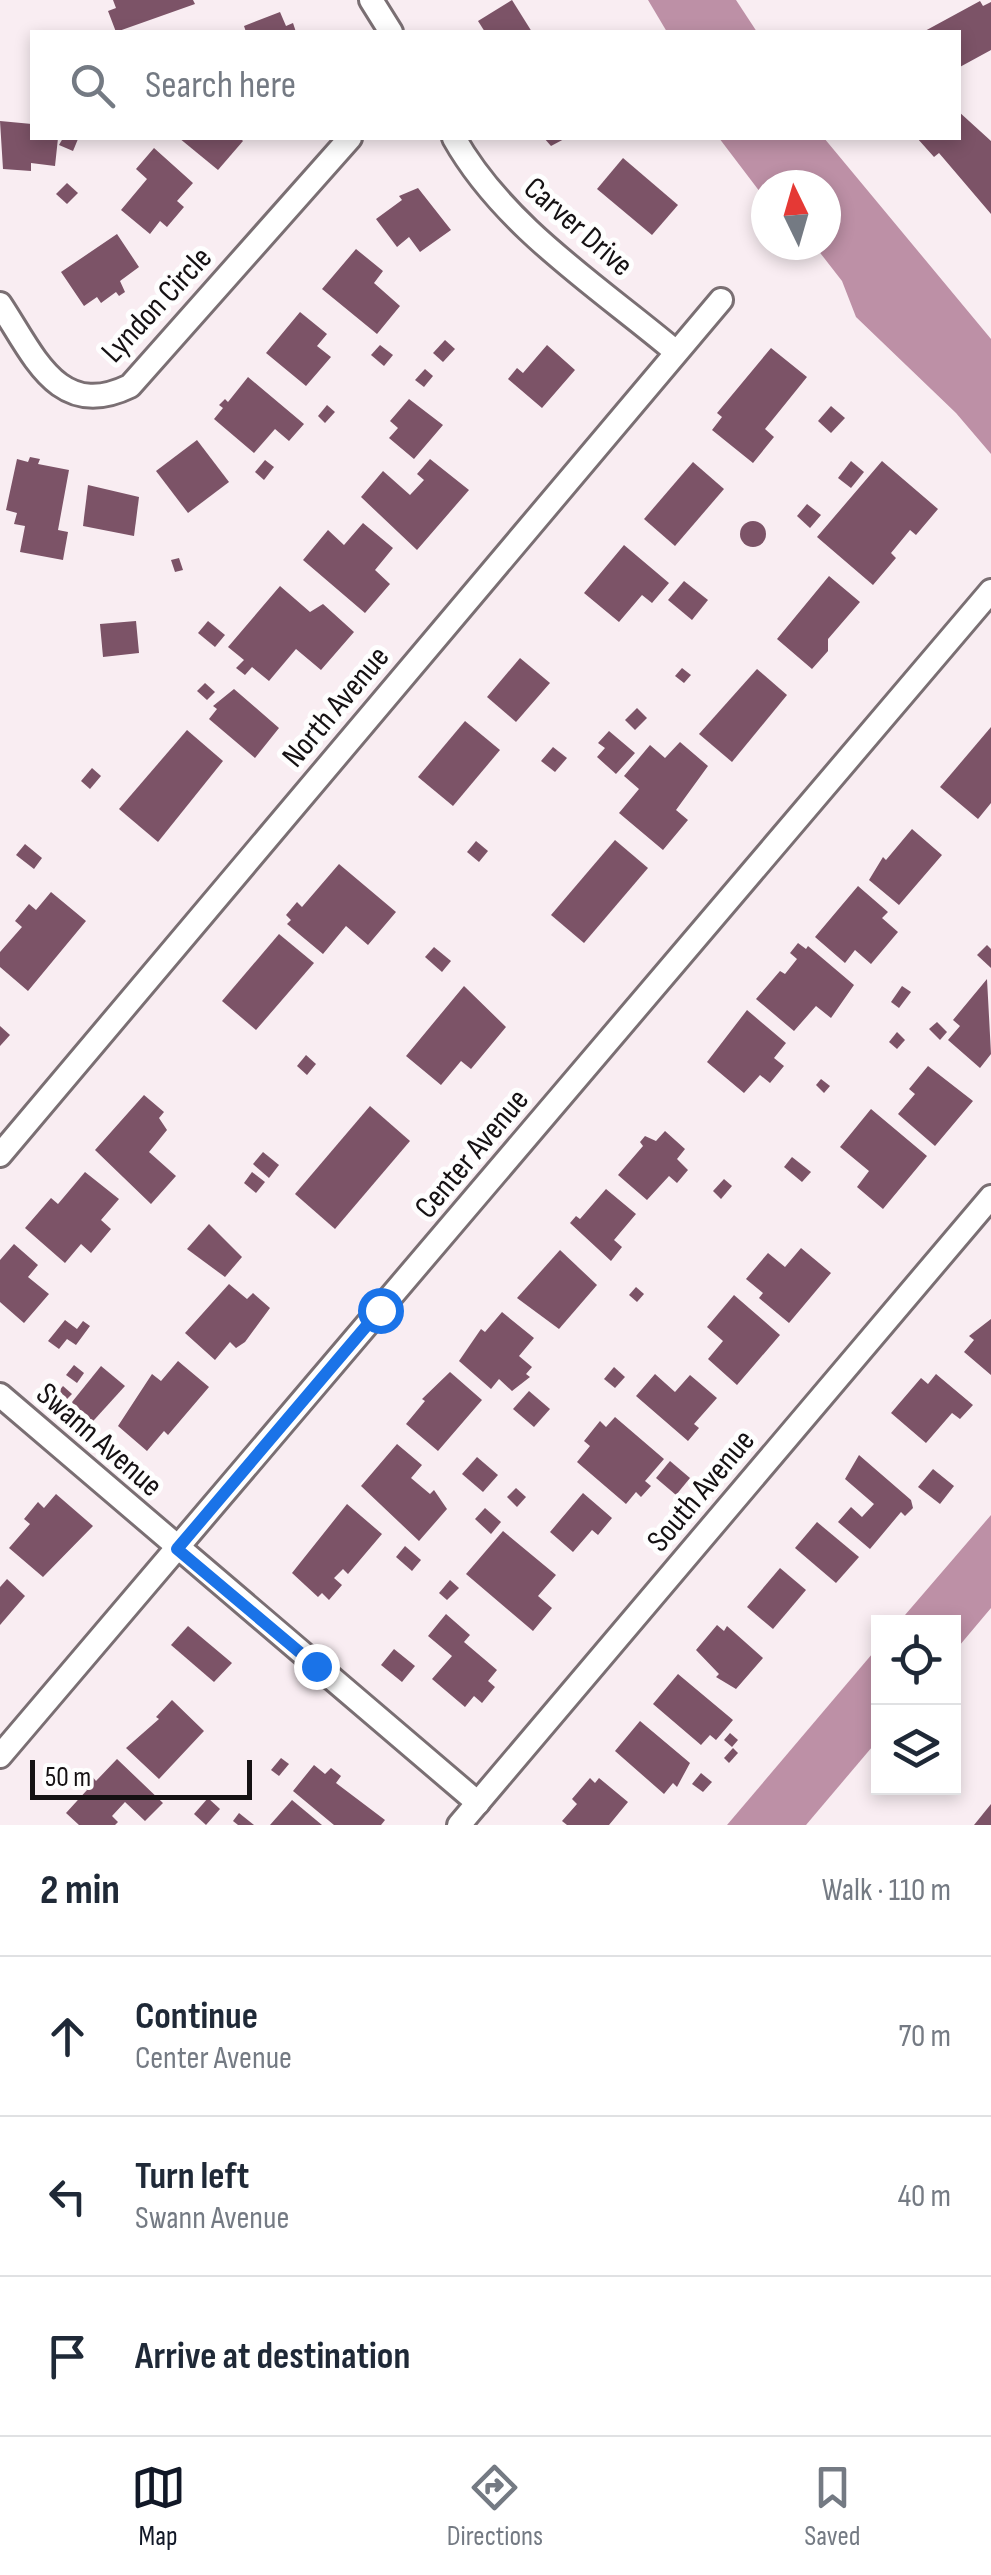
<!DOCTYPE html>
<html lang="en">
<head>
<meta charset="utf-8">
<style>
	body { margin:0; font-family:"Sofia Sans Condensed",sans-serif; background:#f6f6f7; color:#1f2937 }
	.controls { position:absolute; right:30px; bottom:30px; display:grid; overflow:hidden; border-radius:0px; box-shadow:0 5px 15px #0003 }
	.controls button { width:90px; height:90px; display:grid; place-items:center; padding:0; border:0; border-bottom:2px solid #e0e1e3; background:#fff; color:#1f2937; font:50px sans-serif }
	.compass { position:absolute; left:751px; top:170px; width:90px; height:90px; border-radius:50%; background:#fff; box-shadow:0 5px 15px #0003; rotate:355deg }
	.scale { position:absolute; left:30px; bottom:25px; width:222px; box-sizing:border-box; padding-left:10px; border:5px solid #151113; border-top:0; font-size:28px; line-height:35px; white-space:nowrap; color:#151113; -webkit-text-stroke:8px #fefefe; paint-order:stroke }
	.stop { position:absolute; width:30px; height:30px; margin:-22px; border:8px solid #1a73e8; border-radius:50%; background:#fff }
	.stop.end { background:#1a73e8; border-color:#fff; box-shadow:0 2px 10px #0008 }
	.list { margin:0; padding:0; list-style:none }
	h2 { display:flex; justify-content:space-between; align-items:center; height:130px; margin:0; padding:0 40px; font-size:42px }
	h2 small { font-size:32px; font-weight:400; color:#747a83 }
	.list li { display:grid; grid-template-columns:65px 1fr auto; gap:30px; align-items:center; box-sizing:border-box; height:160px; padding:0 40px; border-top:2px solid #e0e1e3 }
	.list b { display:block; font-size:38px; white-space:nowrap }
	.list p { margin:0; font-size:32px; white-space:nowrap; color:#747a83 }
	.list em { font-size:32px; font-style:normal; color:#747a83 }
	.icon { flex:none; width:55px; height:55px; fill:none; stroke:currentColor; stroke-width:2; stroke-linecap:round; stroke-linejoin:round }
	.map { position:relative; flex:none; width:991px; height:1825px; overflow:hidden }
	.search { position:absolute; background:#fff; box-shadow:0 5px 15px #0003; left:30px; right:30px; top:30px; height:110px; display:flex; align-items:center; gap:25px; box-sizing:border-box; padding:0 35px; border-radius:0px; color:#747a83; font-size:38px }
	.sheet { height:610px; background:#fff }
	nav { display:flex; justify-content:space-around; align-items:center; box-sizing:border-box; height:140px; border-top:2px solid #e0e1e3; background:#fff; font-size:28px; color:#747a83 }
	nav a { display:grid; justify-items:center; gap:5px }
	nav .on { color:#111827 }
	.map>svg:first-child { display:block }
</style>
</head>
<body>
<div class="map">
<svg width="991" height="1825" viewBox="0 0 991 1825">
	<rect width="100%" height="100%" fill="#f9edf2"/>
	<g fill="#bd90a6">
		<polygon points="648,0 736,0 757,32 667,32"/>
		<polygon points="719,138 824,138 991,339 991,454 956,413 856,317 842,281 814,245 826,245 826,185 766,185 766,200"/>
		<polygon points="991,1515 991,1608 954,1652 954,1622 899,1622"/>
		<polygon points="878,1647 878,1740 806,1825 727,1825"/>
	</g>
	<g fill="#7c5367">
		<polygon points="113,0 193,0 195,4 116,32 108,11 116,8"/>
		<polygon points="512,0 532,32 485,32 478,21"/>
		<polygon points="980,1 983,6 991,2 991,50 958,68 958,32 923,32"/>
		<polygon points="280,12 286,26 293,23 296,32 246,32 244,26"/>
		<polygon points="958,111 991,141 991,214 939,153 934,157 917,138 958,138"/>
		<polygon points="0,121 32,124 32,138 58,138 55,166 31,163 31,171 3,169"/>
		<polygon points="63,138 78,139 73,151 59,145"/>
		<polygon points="179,138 240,138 243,141 218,170"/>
		<polygon points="544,138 566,138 551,146"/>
		<polygon points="154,148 193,183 177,201 184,207 167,227 160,221 150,234 121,210 147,179 136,169"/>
		<polygon points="623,158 678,205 652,235 597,189"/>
		<polygon points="67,183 78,193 67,204 56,194"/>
		<polygon points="418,188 451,230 420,252 409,237 397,247 376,219 402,200 399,196"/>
		<polygon points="117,234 139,267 120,281 125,292 119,296 116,292 101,303 97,297 84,306 61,272"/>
		<polygon points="356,249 383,271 374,283 400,306 377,334 322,289"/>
		<polygon points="300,312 327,334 317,346 331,357 306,386 266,353"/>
		<polygon points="445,340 455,349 443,362 433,353"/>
		<polygon points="380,345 393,355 384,366 371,355"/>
		<polygon points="547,345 575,370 542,408 508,379 517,368 523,373"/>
		<polygon points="771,348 807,377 765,429 774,437 753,463 712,430 722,417 717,413"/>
		<polygon points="425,369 433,376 424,387 415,380"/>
		<polygon points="248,377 304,424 289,441 275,429 254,453 214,419 223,408 219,405 225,399 228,402"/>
		<polygon points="409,399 443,425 414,459 389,438 398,428 390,421"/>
		<polygon points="327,405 335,412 325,423 318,416"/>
		<polygon points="831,406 845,418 831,433 818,421"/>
		<polygon points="197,440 229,482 188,513 156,471"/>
		<polygon points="30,457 40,459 38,464 69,470 58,530 68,532 63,560 20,552 25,526 14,524 17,513 6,510 17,459 28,462"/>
		<polygon points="430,459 469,490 417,550 361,497 383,471 410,495 424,480 417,474"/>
		<polygon points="265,460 274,467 264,480 255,472"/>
		<polygon points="851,461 864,472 851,488 838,478"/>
		<polygon points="882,461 938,509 916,535 910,530 891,553 896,558 873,585 817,537"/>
		<polygon points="693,462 724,489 675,546 644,519"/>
		<polygon points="88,485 139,497 134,536 83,526"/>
		<polygon points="807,504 821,515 810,528 797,516"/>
		<circle cx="753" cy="534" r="13"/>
		<polygon points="363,523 393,548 375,570 390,584 365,613 303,560 328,530 344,545"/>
		<polygon points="624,545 669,583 652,603 642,595 619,622 584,593"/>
		<polygon points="179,558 183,570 175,572 171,560"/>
		<polygon points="829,576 860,602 828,639 828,651 812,669 777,639"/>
		<polygon points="684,581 708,600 692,620 668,600"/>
		<polygon points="280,586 310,612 323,604 354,632 321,670 296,649 269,681 252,667 245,675 236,668 244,660 228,647"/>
		<polygon points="136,621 139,653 103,657 100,624"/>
		<polygon points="208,621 225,635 215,647 198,633"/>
		<polygon points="520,658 550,683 516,722 487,697"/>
		<polygon points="682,668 691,675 684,683 675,676"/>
		<polygon points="757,669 787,695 732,762 699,734"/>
		<polygon points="205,683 215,692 207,700 197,691"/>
		<polygon points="234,689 279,728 255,758 209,719 217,709 213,706"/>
		<polygon points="637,708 647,718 635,730 625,720"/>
		<polygon points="465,721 500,750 453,806 418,777"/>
		<polygon points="991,727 991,803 978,819 940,787"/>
		<polygon points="187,730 223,761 158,842 119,809"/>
		<polygon points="609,731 635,753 616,774 597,757 605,748 598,743"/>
		<polygon points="680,742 708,766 676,810 688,820 663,850 619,813 639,789 624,776 650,745 665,758"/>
		<polygon points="553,747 567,758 555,772 541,761"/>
		<polygon points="92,768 101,776 90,789 81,781"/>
		<polygon points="912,829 942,855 899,905 869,880 883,857 886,860"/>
		<polygon points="615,840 648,868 584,943 551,915"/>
		<polygon points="476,841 488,851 479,862 467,852"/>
		<polygon points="25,844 42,858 34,869 16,855"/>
		<polygon points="339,864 396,912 368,945 346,926 323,954 287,924 291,920 286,915 297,902 302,907"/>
		<polygon points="858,886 888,912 882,918 898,932 871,964 855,950 845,963 815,937"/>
		<polygon points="51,892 86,921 28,991 0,967 0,952 22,927 15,921 29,904 36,910"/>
		<polygon points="279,934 314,963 256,1030 222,1001"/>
		<polygon points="798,943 806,949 808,946 854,985 831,1018 816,1006 794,1031 756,999 780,971 785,974 797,959 790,953"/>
		<polygon points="987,945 991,949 991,968 977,955"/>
		<polygon points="434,947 451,961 442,972 425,957"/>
		<polygon points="987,979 991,1054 980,1068 948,1040 960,1026 953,1020"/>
		<polygon points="464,986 506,1027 471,1069 461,1061 441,1085 406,1056"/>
		<polygon points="902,986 911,992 899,1008 891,1002"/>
		<polygon points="747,1010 786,1043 774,1058 784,1066 770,1083 760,1075 744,1093 707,1062"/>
		<polygon points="937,1022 947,1032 940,1040 929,1029"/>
		<polygon points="0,1026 10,1035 0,1046"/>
		<polygon points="897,1032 905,1040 897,1049 889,1042"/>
		<polygon points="306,1055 316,1064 307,1075 297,1066"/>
		<polygon points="928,1066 973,1101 935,1146 898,1114 915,1094 909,1089"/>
		<polygon points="821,1079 830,1086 824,1093 816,1085"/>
		<polygon points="144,1095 164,1112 159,1118 167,1130 149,1152 176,1176 151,1204 95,1150"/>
		<polygon points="370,1106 410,1141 335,1229 295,1194"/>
		<polygon points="871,1109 927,1156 883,1209 857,1187 869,1171 840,1147"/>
		<polygon points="665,1131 685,1149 677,1159 688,1170 677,1183 669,1176 647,1200 618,1175 643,1146 640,1142 645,1136 656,1141"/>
		<polygon points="263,1152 279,1165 269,1178 253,1164"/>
		<polygon points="792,1157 811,1172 802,1182 784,1167"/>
		<polygon points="85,1172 119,1199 101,1220 111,1229 91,1253 81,1244 65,1263 25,1228 51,1198 58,1204"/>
		<polygon points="252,1172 265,1182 256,1193 244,1183"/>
		<polygon points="724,1179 732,1186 721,1199 713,1191"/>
		<polygon points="606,1189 636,1214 614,1240 622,1247 611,1261 570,1223 576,1216 580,1219"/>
		<polygon points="209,1224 242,1257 225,1277 187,1249"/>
		<polygon points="14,1244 38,1265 28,1277 49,1294 24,1323 0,1302 0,1260"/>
		<polygon points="801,1248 831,1273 789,1323 759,1298 763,1293 746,1279 768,1253 785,1267"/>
		<polygon points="560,1250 597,1285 559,1329 517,1298"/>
		<polygon points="229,1284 247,1299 253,1293 270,1308 245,1342 236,1348 230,1342 215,1360 185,1333"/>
		<polygon points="636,1287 644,1294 637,1302 629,1295"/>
		<polygon points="734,1295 780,1335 737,1385 708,1359 723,1341 707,1327"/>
		<polygon points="502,1312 534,1338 519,1356 532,1367 526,1374 530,1377 512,1391 499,1379 491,1389 459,1361 481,1329 485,1332"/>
		<polygon points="991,1319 991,1375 964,1352 974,1340 969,1336"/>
		<polygon points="65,1320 77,1329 83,1321 90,1326 76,1345 67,1339 59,1349 48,1341"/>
		<polygon points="178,1361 209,1387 168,1435 164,1431 147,1451 118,1426 152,1374 161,1381"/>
		<polygon points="74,1365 84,1373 77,1383 66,1375"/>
		<polygon points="101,1366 125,1386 85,1430 64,1412"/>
		<polygon points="614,1367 625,1377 615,1388 604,1379"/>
		<polygon points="450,1372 482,1400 438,1451 406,1424 425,1401 422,1399"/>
		<polygon points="655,1374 675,1392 690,1375 717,1398 694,1424 699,1428 688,1441 636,1396"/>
		<polygon points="936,1374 973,1405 960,1419 952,1413 926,1443 891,1413 921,1378 928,1384"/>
		<polygon points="63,1386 72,1394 63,1403 55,1396"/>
		<polygon points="529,1391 550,1409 534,1427 513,1409"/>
		<polygon points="615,1417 664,1459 645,1481 651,1486 641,1497 636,1492 626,1504 577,1462 590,1446 584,1441 600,1421 606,1427"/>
		<polygon points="397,1444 422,1465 411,1478 430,1494 434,1490 447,1509 419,1541 361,1486"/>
		<polygon points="859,1455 911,1500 913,1508 905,1516 901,1512 870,1549 838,1522 851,1507 862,1517 874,1504 845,1479"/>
		<polygon points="477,1457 498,1475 483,1492 462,1474"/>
		<polygon points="670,1461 690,1478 676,1495 656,1478"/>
		<polygon points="933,1469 954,1486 940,1504 918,1487"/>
		<polygon points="516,1488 526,1497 517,1507 507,1497"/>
		<polygon points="583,1493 612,1518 598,1535 592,1530 573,1552 550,1532"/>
		<polygon points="56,1494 93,1526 43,1577 9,1548 30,1524 24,1519 38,1502 44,1508"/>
		<polygon points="347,1504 382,1534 348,1574 343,1569 334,1578 342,1585 329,1600 322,1593 318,1597 292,1573"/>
		<polygon points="485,1508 501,1522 491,1534 475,1519"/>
		<polygon points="817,1522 859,1557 836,1583 795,1548"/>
		<polygon points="503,1531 556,1575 538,1596 552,1608 533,1631 466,1574"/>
		<polygon points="405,1546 421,1560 412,1571 396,1557"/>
		<polygon points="780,1568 806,1590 773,1629 747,1607"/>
		<polygon points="7,1579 25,1596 0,1625 0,1587"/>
		<polygon points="450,1580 459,1588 447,1600 439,1593"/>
		<polygon points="446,1614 470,1635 464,1642 497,1670 488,1681 495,1687 482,1703 474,1696 465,1707 432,1679 452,1656 428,1636"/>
		<polygon points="717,1625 724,1631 727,1626 763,1658 736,1689 716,1677 719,1674 696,1650"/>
		<polygon points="188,1626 232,1663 214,1682 171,1645"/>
		<polygon points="394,1649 415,1666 402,1682 381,1665"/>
		<polygon points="678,1674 733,1720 716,1740 710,1735 701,1745 653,1704"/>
		<polygon points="172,1700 204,1731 159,1779 126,1748 159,1719 156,1717"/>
		<polygon points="640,1721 690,1763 677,1787 673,1783 664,1794 615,1751"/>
		<polygon points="730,1733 738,1740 732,1747 724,1740"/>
		<polygon points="733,1748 738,1753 729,1763 724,1758"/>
		<polygon points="281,1758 289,1764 279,1776 271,1770"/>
		<polygon points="117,1759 163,1803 145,1821 125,1802 112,1816 118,1822 115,1825 79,1825 66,1813 87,1790 82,1785 91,1775 96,1781"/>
		<polygon points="314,1765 325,1774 331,1768 341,1776 336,1783 385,1820 381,1825 334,1825 293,1791"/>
		<polygon points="701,1773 712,1782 703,1792 692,1784"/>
		<polygon points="590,1778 595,1783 599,1778 628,1802 609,1825 567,1825 562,1821 577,1804 572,1799"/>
		<polygon points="208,1798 220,1809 206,1825 194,1814"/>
		<polygon points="292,1800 322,1825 270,1825"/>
		<polygon points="991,1804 991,1825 974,1825"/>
		<polygon points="239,1813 254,1825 238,1825 233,1821"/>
	</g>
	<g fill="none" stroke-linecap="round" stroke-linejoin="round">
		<defs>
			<g id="street">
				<polyline points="371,0 391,32"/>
				<path d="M 454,138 C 504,227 599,287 676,352"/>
				<path d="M 0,304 C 34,355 58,421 130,386 L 350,138"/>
				<polyline points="0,1155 721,300"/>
				<polyline points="0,1395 478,1803"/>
				<polyline points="0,1756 991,591"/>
				<polyline points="459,1825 991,1197"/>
			</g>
		</defs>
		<use href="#street" stroke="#7a6f73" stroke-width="28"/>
		<use href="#street" stroke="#fff" stroke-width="22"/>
	</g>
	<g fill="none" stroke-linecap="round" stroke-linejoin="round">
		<polyline stroke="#1a73e8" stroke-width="12" points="316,1666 177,1549 380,1310"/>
	</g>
	<g text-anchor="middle" stroke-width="10" stroke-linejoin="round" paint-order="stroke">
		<g font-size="32" fill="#151113" stroke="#fefefe">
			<text transform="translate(579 226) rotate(41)" y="11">Carver Drive</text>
			<text transform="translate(156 304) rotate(-47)" y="11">Lyndon Circle</text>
			<text transform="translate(335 706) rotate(-50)" y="11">North Avenue</text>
			<text transform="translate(471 1153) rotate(-50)" y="11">Center Avenue</text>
			<text transform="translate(100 1439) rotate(41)" y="11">Swann Avenue</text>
			<text transform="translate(700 1490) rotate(-50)" y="11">South Avenue</text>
		</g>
	</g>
</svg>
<div class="controls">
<button><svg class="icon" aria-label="locate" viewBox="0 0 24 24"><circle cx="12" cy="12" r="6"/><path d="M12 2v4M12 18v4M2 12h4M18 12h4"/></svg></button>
<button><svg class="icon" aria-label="layers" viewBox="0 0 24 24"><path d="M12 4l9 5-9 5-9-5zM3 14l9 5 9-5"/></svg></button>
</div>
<svg class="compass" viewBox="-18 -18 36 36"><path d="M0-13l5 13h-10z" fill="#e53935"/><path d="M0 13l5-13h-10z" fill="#747a83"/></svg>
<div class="scale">50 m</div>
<div class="stop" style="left:380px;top:1310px"></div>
<div class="stop end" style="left:316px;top:1666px"></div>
<div class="search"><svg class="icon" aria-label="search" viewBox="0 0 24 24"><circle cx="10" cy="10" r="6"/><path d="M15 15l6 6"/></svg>Search here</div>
</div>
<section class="sheet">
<h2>2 min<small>Walk · 110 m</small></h2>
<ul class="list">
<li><svg class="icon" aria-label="ahead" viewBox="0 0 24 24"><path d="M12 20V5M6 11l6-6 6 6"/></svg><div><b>Continue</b><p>Center Avenue</p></div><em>70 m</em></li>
<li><svg class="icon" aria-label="left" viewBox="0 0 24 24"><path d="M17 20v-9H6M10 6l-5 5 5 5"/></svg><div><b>Turn left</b><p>Swann Avenue</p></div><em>40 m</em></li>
<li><svg class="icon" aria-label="arrive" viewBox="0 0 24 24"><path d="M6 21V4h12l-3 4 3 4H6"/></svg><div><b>Arrive at destination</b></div></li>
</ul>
</section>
<nav>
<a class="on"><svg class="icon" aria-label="map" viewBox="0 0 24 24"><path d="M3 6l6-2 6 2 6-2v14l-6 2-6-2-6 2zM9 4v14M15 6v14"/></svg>Map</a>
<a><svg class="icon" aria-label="directions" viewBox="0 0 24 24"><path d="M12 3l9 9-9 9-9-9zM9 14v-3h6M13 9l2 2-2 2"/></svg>Directions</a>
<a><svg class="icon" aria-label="saved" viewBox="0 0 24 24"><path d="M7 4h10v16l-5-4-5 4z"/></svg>Saved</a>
</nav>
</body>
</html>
